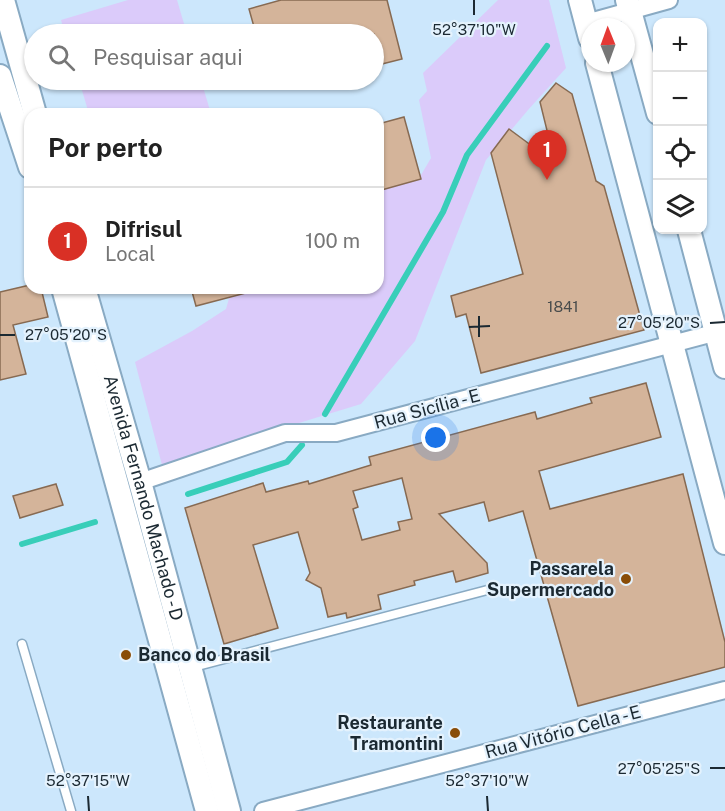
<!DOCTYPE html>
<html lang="pt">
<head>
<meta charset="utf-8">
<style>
	body { margin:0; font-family:"Public Sans",sans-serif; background:#f2f2f2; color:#222 }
	.controls { position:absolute; right:18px; top:18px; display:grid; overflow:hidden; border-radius:12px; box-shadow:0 2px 4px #0004 }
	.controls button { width:54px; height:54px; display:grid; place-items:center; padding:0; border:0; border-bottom:2px solid #e0e0e0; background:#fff; color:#222; font:30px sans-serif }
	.compass { position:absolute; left:581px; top:18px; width:54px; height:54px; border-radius:50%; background:#fff; box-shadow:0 2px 4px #0004; rotate:359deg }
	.you { position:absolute; left:436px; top:438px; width:21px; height:21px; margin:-15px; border:4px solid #fff; border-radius:50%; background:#1a73e8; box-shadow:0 0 0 9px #1a73e833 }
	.badge { display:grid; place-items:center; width:39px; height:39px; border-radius:50%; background:#d93025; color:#fff; font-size:20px; font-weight:700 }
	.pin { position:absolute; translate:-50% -50px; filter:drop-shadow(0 2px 3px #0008) }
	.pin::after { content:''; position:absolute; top:32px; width:21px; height:18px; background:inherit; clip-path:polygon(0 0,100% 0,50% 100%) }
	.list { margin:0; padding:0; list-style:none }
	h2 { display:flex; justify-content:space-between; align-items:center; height:78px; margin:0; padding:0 24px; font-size:26px }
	h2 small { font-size:20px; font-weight:400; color:#767676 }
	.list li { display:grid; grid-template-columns:39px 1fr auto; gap:18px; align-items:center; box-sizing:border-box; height:108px; padding:0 24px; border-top:2px solid #e0e0e0 }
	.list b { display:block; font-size:22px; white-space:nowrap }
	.list p { margin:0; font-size:20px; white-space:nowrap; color:#767676 }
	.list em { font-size:20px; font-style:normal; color:#767676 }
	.icon { flex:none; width:33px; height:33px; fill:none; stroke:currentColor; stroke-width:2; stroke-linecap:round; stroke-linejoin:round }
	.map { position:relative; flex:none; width:725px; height:811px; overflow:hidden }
	.search { position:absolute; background:#fff; box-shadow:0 2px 4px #0004; left:24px; top:24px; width:360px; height:66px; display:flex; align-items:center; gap:15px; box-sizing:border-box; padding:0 21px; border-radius:33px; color:#767676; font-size:22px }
	.panel { position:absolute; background:#fff; box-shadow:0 2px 4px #0004; left:24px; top:108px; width:360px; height:186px; border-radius:18px }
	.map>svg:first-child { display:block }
</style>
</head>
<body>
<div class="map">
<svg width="725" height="811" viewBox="0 0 725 811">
	<rect width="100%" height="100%" fill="#cce7fc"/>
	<g fill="#dbcbfa">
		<polygon points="128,0 177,0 187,34 65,34 61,20"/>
		<polygon points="498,0 549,0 566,68 528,110 486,160 415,341 361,404 162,465 135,362 192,331 226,309 232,288 378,288 378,191 421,175 431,158 419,100 427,91 423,73"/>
		<polygon points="79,80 201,80 211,114 89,114"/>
	</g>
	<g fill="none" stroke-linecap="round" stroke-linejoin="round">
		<g stroke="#38ceb9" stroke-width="6">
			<polyline points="325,414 443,212 467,155 547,46"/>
			<polyline points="188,494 287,462 302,445"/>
			<polyline points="22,544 95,522"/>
		</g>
	</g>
	<g fill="#d4b49a" stroke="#876a52" stroke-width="1.5" fill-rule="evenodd">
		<polygon points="281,0 387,0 402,59 374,66 374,34 256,34 249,9"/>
		<polygon points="556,83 572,94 596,181 604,186 644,330 481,373 466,314 456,317 451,296 523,274 491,153 509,129 555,163 540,102"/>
		<polygon points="404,117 421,179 378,191 378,124"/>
		<polygon points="30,285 30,288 41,288 48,317 13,325 26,374 0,380 0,292"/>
		<polygon points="191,288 246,288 246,293 196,306"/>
		<path d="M 646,383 L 661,437 L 539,471 L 550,509 L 683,474 L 725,642 L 725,667 L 578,706 L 523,511 L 489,521 L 484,502 L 439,514 L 487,563 L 488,573 L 456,582 L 453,571 L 414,581 L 415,585 L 378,595 L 381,609 L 347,618 L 346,613 L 328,617 L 321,588 L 306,580 L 310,573 L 298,532 L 253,545 L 278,628 L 224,644 L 185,508 L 263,483 L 266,492 L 308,481 L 309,484 L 371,465 L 369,457 L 535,412 L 537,419 L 592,403 L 590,398 ZM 402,478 L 412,519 L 398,522 L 400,530 L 362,540 L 353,509 L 358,507 L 353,491 Z"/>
		<polygon points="56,484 63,505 20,518 13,496"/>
	</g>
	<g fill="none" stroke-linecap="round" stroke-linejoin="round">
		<defs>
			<g id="lane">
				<polyline points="22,644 71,811"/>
				<polyline points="190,668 495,588"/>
			</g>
			<g id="street">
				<polyline points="586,23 669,0"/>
				<polyline points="140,482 285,433 336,433 725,330"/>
				<polyline points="263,811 725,690"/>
			</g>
			<g id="secondary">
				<polyline points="3,0 35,114"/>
				<polyline points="580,0 590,38"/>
				<polyline points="627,0 658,113"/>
				<polyline points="597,63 725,543"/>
				<polyline points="0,76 30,167"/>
				<polyline points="689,230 725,367"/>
				<polyline points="63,288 207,811"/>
				<path id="s1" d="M 84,288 L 140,482 L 229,811"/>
			</g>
		</defs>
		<use href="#lane" stroke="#89aac3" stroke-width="11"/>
		<use href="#street" stroke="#89aac3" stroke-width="20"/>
		<use href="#secondary" stroke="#89aac3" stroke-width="26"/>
		<use href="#lane" stroke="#fff" stroke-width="8"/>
		<use href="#street" stroke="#fff" stroke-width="16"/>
		<use href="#secondary" stroke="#fff" stroke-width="22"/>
	</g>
	<path fill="none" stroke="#1b2932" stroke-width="2" d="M 474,0 L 474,15M 479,316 L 479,337M 710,323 L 725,322M 469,327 L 490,326M 0,335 L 15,335M 710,768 L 725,768M 88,796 L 89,811M 487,796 L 488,811"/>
	<g fill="#894d08" stroke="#e4f2fd" stroke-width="2">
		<circle cx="626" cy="579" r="6"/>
		<circle cx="126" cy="655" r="6"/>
		<circle cx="455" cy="733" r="6"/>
	</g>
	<g text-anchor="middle" stroke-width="4.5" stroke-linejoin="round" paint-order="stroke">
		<g font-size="15" fill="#494c4c">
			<text x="563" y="312">1841</text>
		</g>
		<g font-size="18" fill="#1b2932" stroke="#e4f2fd">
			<text transform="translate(427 409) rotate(-15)" y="6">Rua Sicília - E</text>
			<text dy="6" stroke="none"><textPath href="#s1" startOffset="218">Avenida Fernando Machado - D</textPath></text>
			<text transform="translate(563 732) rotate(-15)" y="6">Rua Vitório Cella - E</text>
		</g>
		<g font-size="18" font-weight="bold" fill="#1b2932" stroke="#e4f2fd" text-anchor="end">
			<text x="614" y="575">Passarela<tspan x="614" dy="21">Supermercado</tspan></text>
			<text x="138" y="661" text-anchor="start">Banco do Brasil</text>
			<text x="443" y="729">Restaurante<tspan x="443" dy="21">Tramontini</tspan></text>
		</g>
	</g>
	<g font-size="15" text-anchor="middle" fill="#1b2932" stroke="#e4f2fd" stroke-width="4.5" stroke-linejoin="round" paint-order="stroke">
		<text x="474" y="35">52°37'10"W</text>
		<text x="659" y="328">27°05'20"S</text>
		<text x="66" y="340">27°05'20"S</text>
		<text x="659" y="774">27°05'25"S</text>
		<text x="88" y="786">52°37'15"W</text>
		<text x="487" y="786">52°37'10"W</text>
	</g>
</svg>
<div class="controls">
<button>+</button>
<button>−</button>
<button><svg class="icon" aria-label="locate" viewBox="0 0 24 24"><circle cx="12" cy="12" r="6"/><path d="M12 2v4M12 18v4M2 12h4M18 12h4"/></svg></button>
<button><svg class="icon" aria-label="layers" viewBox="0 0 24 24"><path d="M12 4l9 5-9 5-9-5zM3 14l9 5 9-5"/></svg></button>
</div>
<svg class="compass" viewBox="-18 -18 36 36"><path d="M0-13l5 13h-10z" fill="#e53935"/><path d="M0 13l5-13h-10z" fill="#767676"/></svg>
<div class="you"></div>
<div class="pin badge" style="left:547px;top:180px">1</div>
<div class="search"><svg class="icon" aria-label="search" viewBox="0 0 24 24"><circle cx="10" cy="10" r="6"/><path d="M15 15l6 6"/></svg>Pesquisar aqui</div>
<section class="panel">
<h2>Por perto<small></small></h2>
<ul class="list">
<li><span class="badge">1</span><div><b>Difrisul</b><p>Local</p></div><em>100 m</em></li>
</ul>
</section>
</div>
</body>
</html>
